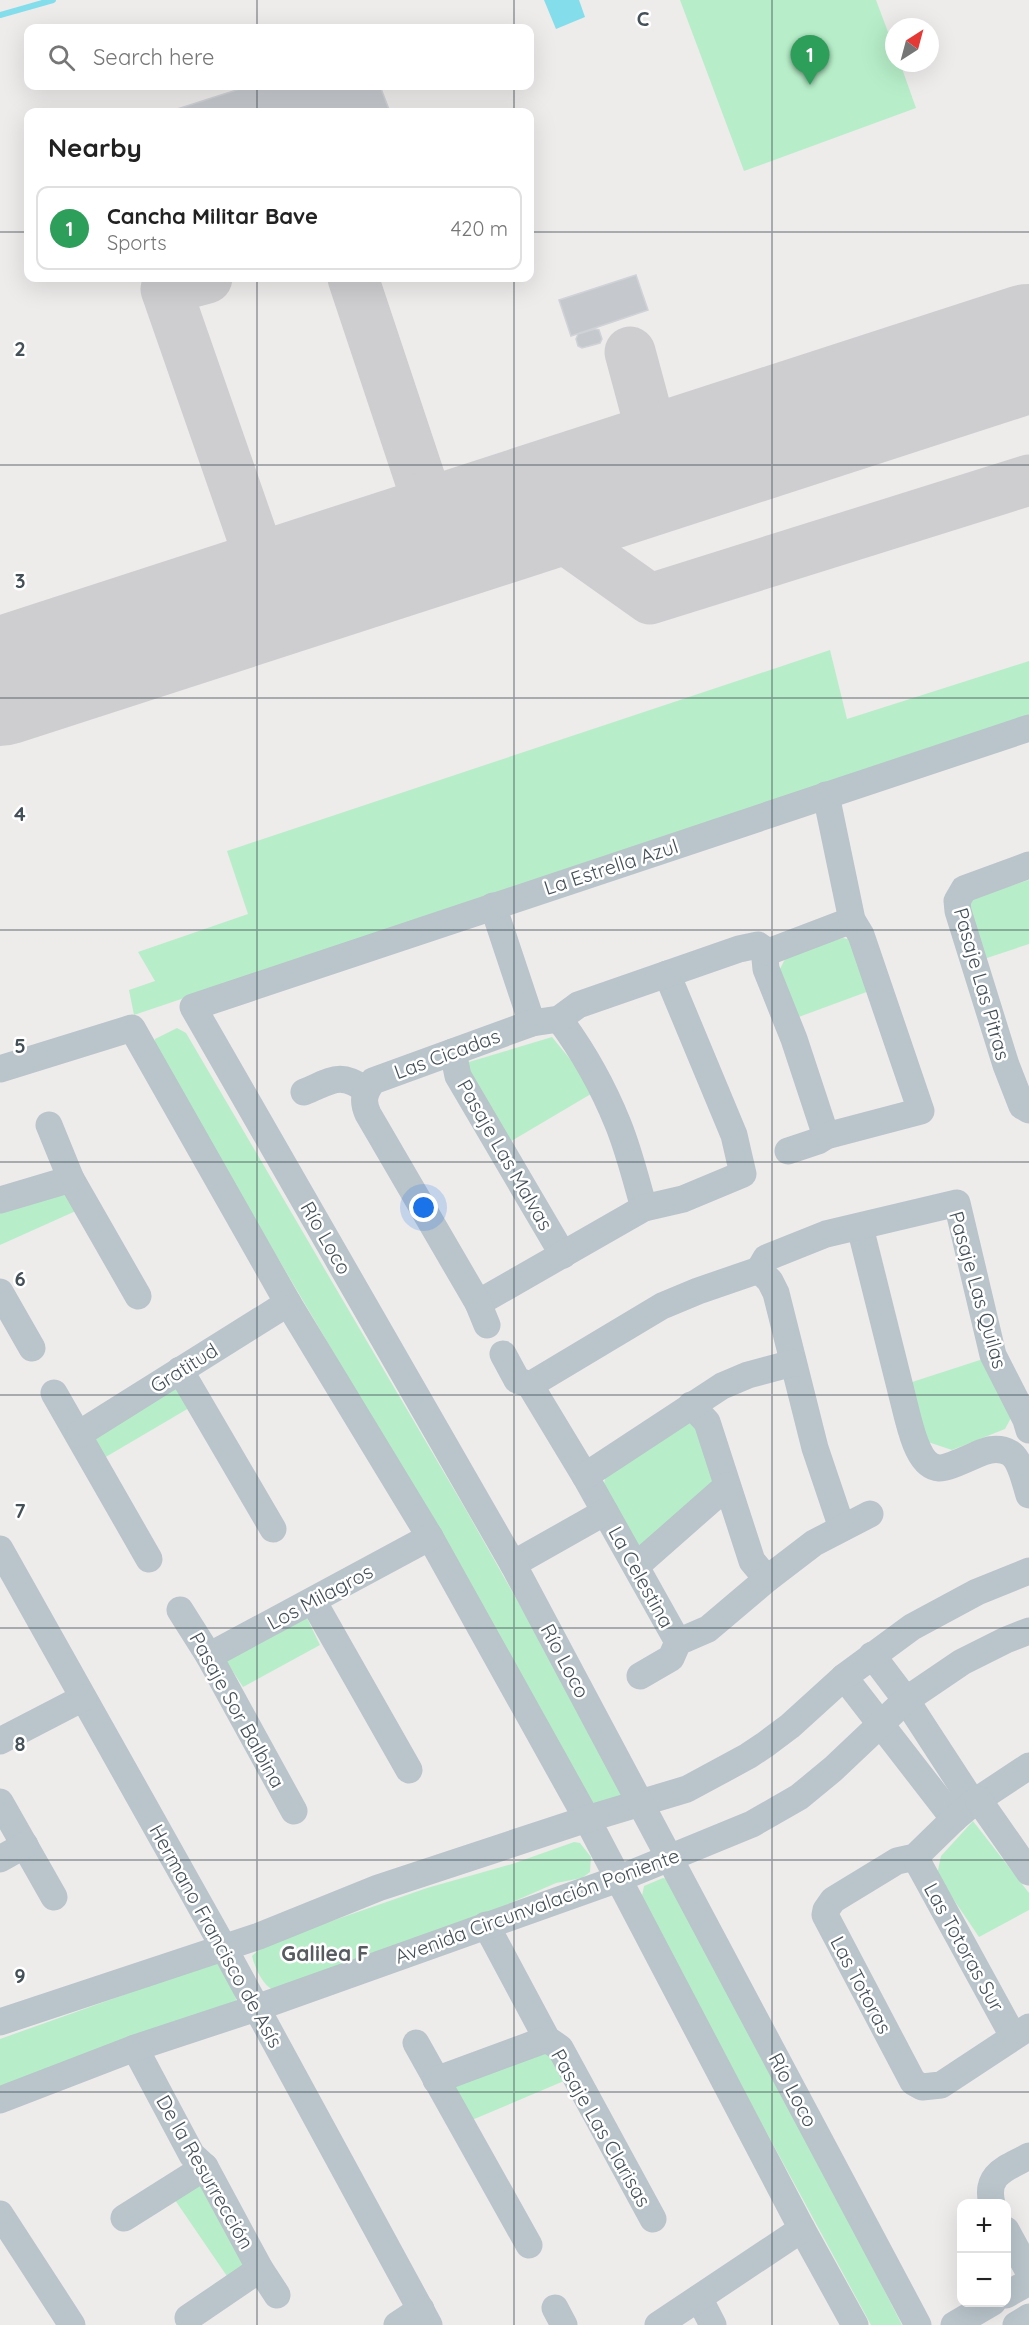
<!DOCTYPE html>
<html lang="en">
<head>
<meta charset="utf-8">
<style>
	body { margin:0; font-family:Quicksand,sans-serif; background:#f2f2f2; color:#222 }
	.controls { position:absolute; right:18px; bottom:18px; display:grid; overflow:hidden; border-radius:12px; box-shadow:0 6px 24px #0002 }
	.controls button { width:54px; height:54px; display:grid; place-items:center; padding:0; border:0; border-bottom:2px solid #e0e0e0; background:#fff; color:#222; font:30px sans-serif }
	.compass { position:absolute; left:885px; top:18px; width:54px; height:54px; border-radius:50%; background:#fff; box-shadow:0 6px 24px #0002; rotate:36deg }
	.you { position:absolute; left:424px; top:1208px; width:21px; height:21px; margin:-15px; border:4px solid #fff; border-radius:50%; background:#1a73e8; box-shadow:0 0 0 9px #1a73e833 }
	.badge { display:grid; place-items:center; width:39px; height:39px; border-radius:50%; background:#177bdc; color:#fff; font-size:20px; font-weight:700 }
	.pin { position:absolute; translate:-50% -50px; filter:drop-shadow(0 2px 3px #0008) }
	.pin::after { content:''; position:absolute; top:32px; width:21px; height:18px; background:inherit; clip-path:polygon(0 0,100% 0,50% 100%) }
	.list { margin:0; padding:0; list-style:none }
	h2 { display:flex; justify-content:space-between; align-items:center; height:78px; margin:0; padding:0 24px; font-size:26px }
	h2 small { font-size:20px; font-weight:400; color:#767676 }
	.list li { display:grid; grid-template-columns:39px 1fr auto; gap:18px; align-items:center; box-sizing:border-box; height:84px; margin:0 12px 12px; padding:0 12px; border:2px solid #e0e0e0; border-radius:12px }
	.list b { display:block; font-size:22px; white-space:nowrap }
	.list p { margin:0; font-size:20px; white-space:nowrap; color:#767676 }
	.list em { font-size:20px; font-style:normal; color:#767676 }
	.icon { flex:none; width:33px; height:33px; fill:none; stroke:currentColor; stroke-width:2; stroke-linecap:round; stroke-linejoin:round }
	.map { position:relative; flex:none; width:1029px; height:2325px; overflow:hidden }
	.search { position:absolute; background:#fff; box-shadow:0 6px 24px #0002; left:24px; top:24px; width:510px; height:66px; display:flex; align-items:center; gap:15px; box-sizing:border-box; padding:0 21px; border-radius:12px; color:#767676; font-size:22px }
	.panel { position:absolute; background:#fff; box-shadow:0 6px 24px #0002; left:24px; top:108px; width:510px; height:174px; border-radius:12px }
	.map>svg:first-child { display:block }
</style>
</head>
<body>
<div class="map">
<svg width="1029" height="2325" viewBox="0 0 1029 2325">
	<rect width="100%" height="100%" fill="#eeebeb"/>
	<g fill="#b7eec9">
		<polygon points="680,0 876,0 894,48 894,63 900,63 916,108 744,171"/>
		<polygon points="830,650 847,719 1029,661 1029,719 491,894 134,1015 129,990 155,981 138,952 248,914 227,851"/>
		<polygon points="1029,880 1029,944 984,959 968,899"/>
		<polygon points="843,938 856,941 872,990 796,1018 777,975 788,953"/>
		<polygon points="177,1028 186,1033 466,1510 625,1791 624,1797 596,1806 586,1797 325,1338 153,1046 155,1039"/>
		<polygon points="552,1037 596,1091 508,1143 469,1073 469,1062"/>
		<polygon points="67,1189 78,1210 0,1245 0,1209"/>
		<polygon points="983,1359 1012,1416 1005,1429 952,1450 922,1440 906,1384"/>
		<polygon points="176,1385 189,1408 104,1458 89,1438"/>
		<polygon points="682,1421 702,1425 720,1482 640,1550 604,1484 606,1474"/>
		<polygon points="307,1618 320,1645 243,1687 226,1661"/>
		<polygon points="973,1821 1029,1893 1029,1910 979,1937 937,1875 941,1856"/>
		<path d="M 574,1842 L 580,1843 L 591,1857 L 590,1872 L 582,1878 L 556,1883 L 449,1930 L 273,1990 C 262,1984 255,1968 252,1956 L 265,1944 L 427,1888 L 512,1864 Z"/>
		<polygon points="663,1878 676,1881 902,2325 871,2325 641,1901 644,1886"/>
		<polygon points="219,1961 235,1989 236,2001 0,2088 0,2039"/>
		<polygon points="547,2051 564,2081 472,2120 450,2086"/>
		<polygon points="207,2179 247,2266 231,2282 175,2200"/>
	</g>
	<polygon fill="#84ddeb" points="544,0 579,0 585,17 556,29"/>
	<g fill="none" stroke-linecap="round" stroke-linejoin="round">
		<polyline stroke="#84ddeb" stroke-width="6" points="0,15 53,0"/>
		<g stroke="#ceced0" stroke-width="51">
			<polyline points="207,278 166,289 259,556 277,573 301,584"/>
			<polyline points="353,278 426,497 436,509 451,516 467,530"/>
			<polyline points="630,352 661,467"/>
			<polyline points="526,511 650,599 1029,480"/>
			<polyline points="412,548 426,515 426,497"/>
			<polyline points="241,604 256,571 259,556"/>
		</g>
		<polyline stroke="#ceced0" stroke-width="128" points="0,682 1029,348"/>
	</g>
	<g fill="#c5c9ce" stroke="#cfd2d7" stroke-width="1.5">
		<polygon points="249,86 380,86 390,112 168,112"/>
		<polygon points="636,275 648,310 571,336 559,300"/>
		<polygon points="595,329 599,330 602,339 600,343 582,348 578,346 576,339 578,334"/>
	</g>
	<g fill="none" stroke-linecap="round" stroke-linejoin="round">
		<g stroke="#b9c4cb" stroke-width="27">
			<polyline points="1029,865 964,889 957,901 958,911 1006,1065 1022,1106 1029,1110"/>
			<polyline points="493,906 532,1023"/>
			<polyline points="768,952 765,959 766,969 794,1039 826,1136"/>
			<polyline points="768,952 852,920"/>
			<path d="M 559,1019 C 583,1051 603,1087 618,1124 C 629,1151 636,1180 644,1208"/>
			<polyline points="453,1052 458,1076 563,1255"/>
			<polyline points="0,1069 132,1028 288,1303 430,1537 587,1819 802,2229 855,2325"/>
			<path d="M 304,1092 C 332,1081 339,1071 366,1090"/>
			<polyline points="49,1125 71,1179 138,1296"/>
			<polyline points="788,1151 818,1141 826,1136 921,1111 861,935 852,920 826,795"/>
			<polyline points="0,1200 71,1179"/>
			<path d="M 860,1227 L 907,1415 C 911,1430 919,1467 939,1468 C 949,1468 972,1456 983,1452 C 991,1449 1001,1448 1010,1453 C 1021,1460 1025,1483 1029,1495"/>
			<polyline points="759,1270 766,1258 826,1234 957,1203 993,1355 1026,1420 1029,1430"/>
			<polyline points="759,1270 770,1281 776,1293 815,1448 842,1528"/>
			<polyline points="0,1292 32,1348"/>
			<polyline points="478,1303 644,1208 683,1199 743,1174 734,1135 667,974"/>
			<path d="M 487,1325 L 478,1303 L 368,1114 C 362,1101 364,1093 373,1081 L 532,1023 L 559,1019 L 578,1005 L 739,949 L 758,945 L 768,952"/>
			<polyline points="503,1354 517,1380 530,1385 585,1476 678,1642"/>
			<polyline points="180,1370 273,1529"/>
			<polyline points="530,1385 662,1306 698,1291 759,1270"/>
			<polyline points="54,1393 149,1559"/>
			<polyline points="691,1405 707,1422 752,1561 767,1579"/>
			<polyline points="79,1434 288,1303"/>
			<polyline points="585,1476 722,1386 748,1375 793,1363"/>
			<polyline points="0,1549 224,1948 429,2325"/>
			<polyline points="513,1564 605,1512"/>
			<polyline points="636,1566 727,1486"/>
			<polyline points="313,1601 409,1770"/>
			<polyline points="180,1610 209,1656 294,1811"/>
			<polyline points="872,1655 906,1700 973,1803"/>
			<polyline points="209,1656 430,1537"/>
			<polyline points="640,1676 671,1658 678,1642 708,1629 767,1579 814,1543 870,1514"/>
			<polyline points="844,1677 954,1819"/>
			<polyline points="0,1741 83,1698"/>
			<polyline points="1029,1766 973,1803 954,1819 915,1857 897,1861 833,1900 826,1910 825,1915 913,2082 922,2087 941,2085 1029,2027"/>
			<polyline points="978,1799 1029,1872"/>
			<polyline points="0,1802 54,1897"/>
			<polyline points="915,1857 1013,2036"/>
			<polyline points="0,1859 25,1845"/>
			<polyline points="486,1925 547,2039 560,2048 653,2219"/>
			<polyline points="0,2022 259,1936 378,1888 587,1819 687,1789 748,1756 766,1744 790,1726 844,1677 912,1627 977,1592 1029,1571"/>
			<polyline points="416,2043 529,2245"/>
			<polyline points="135,2048 192,2155 205,2167 260,2269 277,2295"/>
			<polyline points="436,2080 547,2039"/>
			<polyline points="0,2100 135,2048 256,2008 618,1879 752,1824 799,1797 833,1769 906,1700 962,1662 1006,1640 1029,1631"/>
			<path d="M 992,2204 C 984,2173 1008,2168 1029,2156"/>
			<polyline points="0,2214 72,2325"/>
			<polyline points="124,2218 205,2167"/>
			<polyline points="1006,2230 1029,2272"/>
			<polyline points="1006,2295 1029,2282"/>
			<polyline points="699,2298 713,2325"/>
			<polyline points="555,2308 564,2325"/>
			<polyline points="188,2318 260,2269"/>
			<polyline points="397,2325 421,2309"/>
			<polyline points="658,2325 802,2229"/>
			<polyline points="918,2325 513,1564 193,1007 1029,728"/>
			<polyline points="954,2325 993,2302"/>
			<polyline points="1016,2325 1029,2317"/>
		</g>
	</g>
	<path fill="none" stroke="#445058" stroke-width="1.5" stroke-opacity="0.55" d="M 257,0 L 257,28M 514,0 L 514,28M 772,0 L 772,2325M 257,86 L 257,112M 514,86 L 514,112M 0,232 L 28,232M 530,232 L 1029,232M 257,278 L 257,2325M 514,278 L 514,2325M 0,465 L 1029,465M 0,698 L 1029,698M 0,930 L 1029,930M 0,1162 L 1029,1162M 0,1395 L 1029,1395M 0,1628 L 1029,1628M 0,1860 L 1029,1860M 0,2092 L 1029,2092"/>
	<g text-anchor="middle" stroke-width="5" stroke-linejoin="round" paint-order="stroke">
		<g font-size="20" fill="#445058" stroke="#fff">
			<text transform="translate(611 867) rotate(-18)" y="7">La Estrella Azul</text>
			<text transform="translate(982 984) rotate(74)" y="7">Pasaje Las Pitras</text>
			<text transform="translate(447 1054) rotate(-20)" y="7">Las Cicadas</text>
			<text transform="translate(505 1155) rotate(60)" y="7">Pasaje Las Malvas</text>
			<text transform="translate(326 1238) rotate(60)" y="7">Río Loco</text>
			<text transform="translate(978 1290) rotate(74)" y="7">Pasaje Las Quilas</text>
			<text transform="translate(184 1368) rotate(-32)" y="7">Gratitud</text>
			<text transform="translate(641 1577) rotate(61)" y="7">La Celestina</text>
			<text transform="translate(320 1597) rotate(-28)" y="7">Los Milagros</text>
			<text transform="translate(565 1661) rotate(62)" y="7">Río Loco</text>
			<text transform="translate(237 1710) rotate(61)" y="7">Pasaje Sor Balbina</text>
			<text transform="translate(537 1906) rotate(-20)" y="7">Avenida Circunvalación Poniente</text>
			<text transform="translate(216 1936) rotate(61)" y="7">Hermano Francisco de Asís</text>
			<text transform="translate(964 1947) rotate(61)" y="7">Las Totoras Sur</text>
			<text transform="translate(861 1985) rotate(62)" y="7">Las Totoras</text>
			<text transform="translate(793 2090) rotate(62)" y="7">Río Loco</text>
			<text transform="translate(601 2128) rotate(60)" y="7">Pasaje Las Clarisas</text>
			<text transform="translate(205 2172) rotate(60)" y="7">De la Resurrección</text>
		</g>
		<g font-size="21" font-weight="bold" fill="#585c60" stroke="#fff">
			<text x="325" y="1961">Galilea F</text>
		</g>
	</g>
	<g font-size="20" text-anchor="middle" font-weight="bold" fill="#445058" stroke="#fff" stroke-width="5" stroke-linejoin="round" paint-order="stroke">
		<text x="643" y="26">C</text>
		<text x="20" y="356">2</text>
		<text x="20" y="588">3</text>
		<text x="20" y="821">4</text>
		<text x="20" y="1053">5</text>
		<text x="20" y="1286">6</text>
		<text x="20" y="1518">7</text>
		<text x="20" y="1751">8</text>
		<text x="20" y="1983">9</text>
	</g>
</svg>
<div class="controls">
<button>+</button>
<button>−</button>
</div>
<svg class="compass" viewBox="-18 -18 36 36"><path d="M0-13l5 13h-10z" fill="#e53935"/><path d="M0 13l5-13h-10z" fill="#767676"/></svg>
<div class="you"></div>
<div class="pin badge" style="left:810px;top:85px;background:#2e9e5b">1</div>
<div class="search"><svg class="icon" aria-label="search" viewBox="0 0 24 24"><circle cx="10" cy="10" r="6"/><path d="M15 15l6 6"/></svg>Search here</div>
<section class="panel">
<h2>Nearby<small></small></h2>
<ul class="list">
<li><span class="badge" style="background:#2e9e5b">1</span><div><b>Cancha Militar Bave</b><p>Sports</p></div><em>420 m</em></li>
</ul>
</section>
</div>
</body>
</html>
